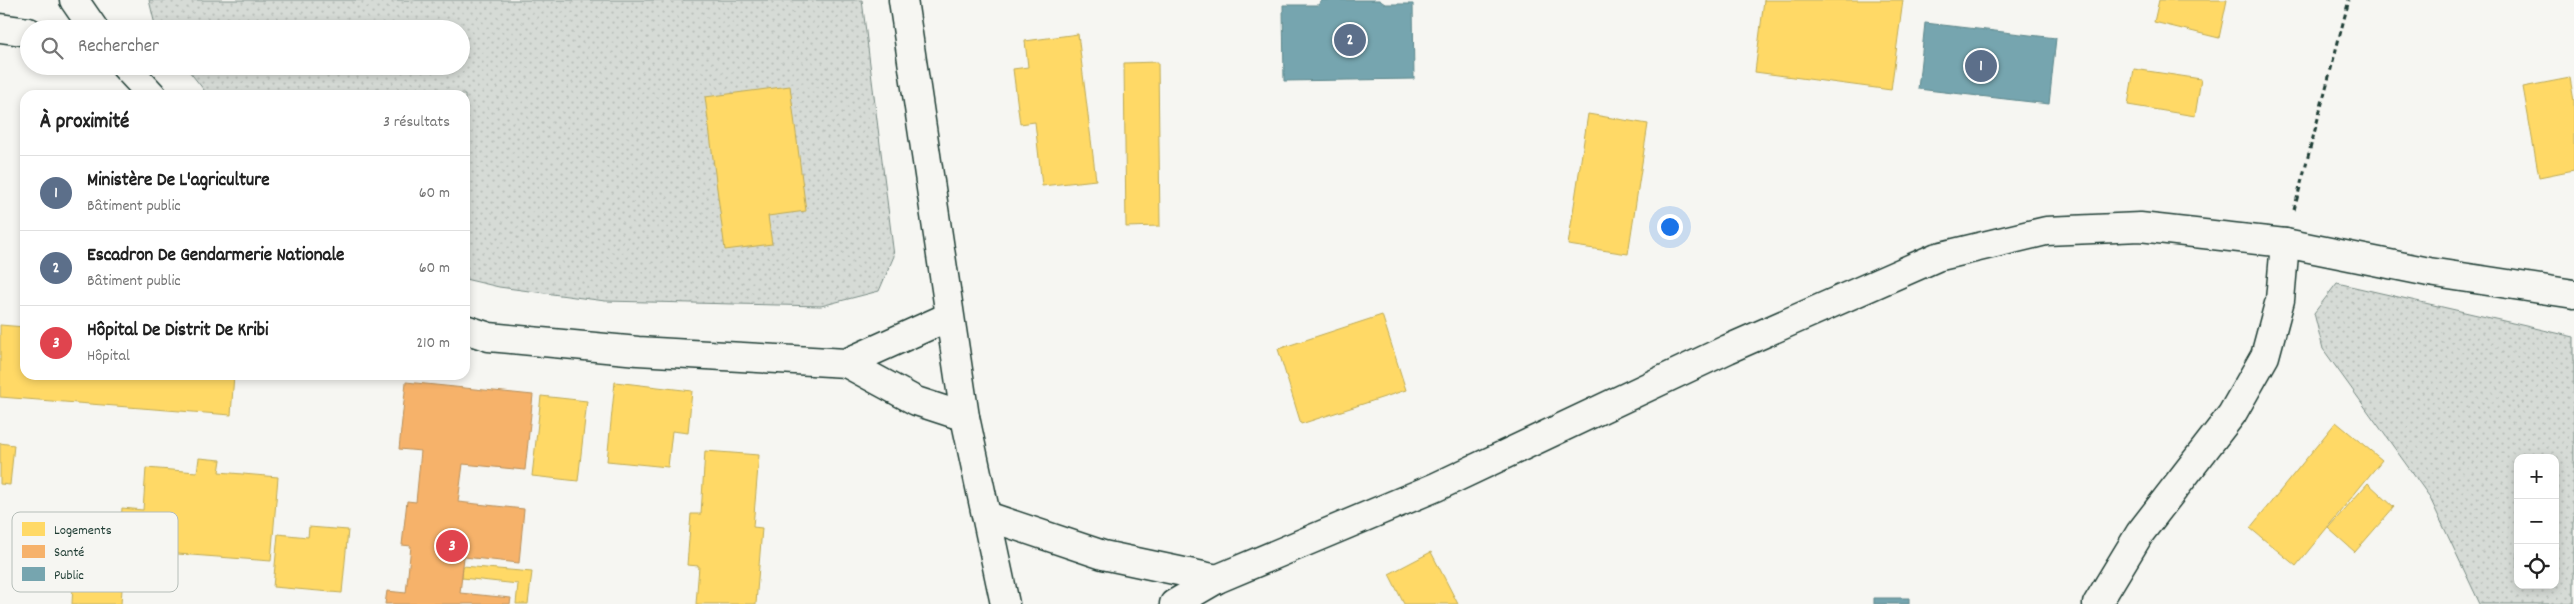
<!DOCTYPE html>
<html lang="fr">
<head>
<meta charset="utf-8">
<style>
	body { margin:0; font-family:Dekko,sans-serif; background:#f6f6f6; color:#222 }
	.controls { position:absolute; right:15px; bottom:15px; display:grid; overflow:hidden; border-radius:10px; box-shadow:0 2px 8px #0003 }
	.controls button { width:45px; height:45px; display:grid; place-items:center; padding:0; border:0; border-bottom:1px solid #e0e0e0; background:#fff; color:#222; font:25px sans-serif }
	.you { position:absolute; left:1669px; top:226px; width:18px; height:18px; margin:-12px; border:4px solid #fff; border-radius:50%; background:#1a73e8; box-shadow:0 0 0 8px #1a73e833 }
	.badge { display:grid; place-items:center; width:32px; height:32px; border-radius:50%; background:#ea580c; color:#fff; font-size:16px; font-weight:700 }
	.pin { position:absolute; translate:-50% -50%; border:2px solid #fff; box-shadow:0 1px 5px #0006 }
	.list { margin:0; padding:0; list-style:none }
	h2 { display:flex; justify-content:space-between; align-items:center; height:65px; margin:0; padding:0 20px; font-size:21px }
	h2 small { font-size:16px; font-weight:400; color:#767676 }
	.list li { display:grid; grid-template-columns:32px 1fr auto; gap:15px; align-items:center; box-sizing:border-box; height:75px; padding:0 20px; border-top:1px solid #e0e0e0 }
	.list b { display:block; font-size:19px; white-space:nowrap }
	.list p { margin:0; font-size:16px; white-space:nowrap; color:#767676 }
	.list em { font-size:16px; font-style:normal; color:#767676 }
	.icon { flex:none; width:28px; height:28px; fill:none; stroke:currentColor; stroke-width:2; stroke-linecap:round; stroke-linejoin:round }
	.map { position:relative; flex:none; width:2574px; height:604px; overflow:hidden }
	.search { position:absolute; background:#fff; box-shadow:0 2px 8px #0003; left:20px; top:20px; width:450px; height:55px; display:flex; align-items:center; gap:12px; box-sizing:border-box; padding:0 18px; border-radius:28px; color:#767676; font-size:19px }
	.panel { position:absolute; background:#fff; box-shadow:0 2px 8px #0003; left:20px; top:90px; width:450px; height:290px; border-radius:15px }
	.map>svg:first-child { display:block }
</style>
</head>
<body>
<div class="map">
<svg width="2574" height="604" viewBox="0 0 2574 604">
	<defs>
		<pattern id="grass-dots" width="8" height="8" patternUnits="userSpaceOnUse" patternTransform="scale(1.25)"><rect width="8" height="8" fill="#d6dbd6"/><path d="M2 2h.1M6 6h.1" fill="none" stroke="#b7bdb8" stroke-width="1.8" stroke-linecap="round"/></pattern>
	</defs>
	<rect width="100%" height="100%" fill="#f6f6f2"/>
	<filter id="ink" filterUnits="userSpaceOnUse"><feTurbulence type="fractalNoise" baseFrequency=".02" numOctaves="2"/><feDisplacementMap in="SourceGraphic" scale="10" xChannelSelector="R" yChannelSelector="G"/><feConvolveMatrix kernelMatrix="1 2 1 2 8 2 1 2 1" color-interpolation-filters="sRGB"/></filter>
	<g filter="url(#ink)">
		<g fill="url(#grass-dots)" stroke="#7a8c85" fill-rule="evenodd">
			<polygon points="149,0 862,0 894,256 879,291 821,306 605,301 499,287 465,279 465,95 208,95 185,66 461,66 461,29 156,29"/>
			<path d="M 2337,283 L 2574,337 L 2574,604 L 2480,604 L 2429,496 L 2323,349 L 2314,313 ZM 2518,458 L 2555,458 L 2555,585 L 2518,585 Z"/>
		</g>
		<g fill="#ffd966" stroke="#bcaa57">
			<polygon points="1764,0 1903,0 1891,90 1755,72"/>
			<polygon points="2159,0 2227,0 2219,38 2154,22"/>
			<polygon points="1078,34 1096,180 1042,186 1035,122 1020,124 1013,69 1028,67 1025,41"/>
			<polygon points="1158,62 1160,226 1126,227 1124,63"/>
			<polygon points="2134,69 2201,79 2195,116 2128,105"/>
			<polygon points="2570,78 2574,101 2574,170 2539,177 2523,87"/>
			<polygon points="790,86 806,211 768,216 772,244 725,250 705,97"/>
			<polygon points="1588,114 1648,124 1628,254 1568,245"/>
			<polygon points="1382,315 1406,390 1301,424 1278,349"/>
			<polygon points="0,325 25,327 25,375 234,375 231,415 0,397"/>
			<polygon points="615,382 692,391 688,433 672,431 668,467 607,461"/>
			<polygon points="541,396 587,401 578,481 532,476"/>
			<polygon points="2336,422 2382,460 2296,566 2250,528"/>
			<polygon points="0,443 14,445 10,485 0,484"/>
			<polygon points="705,451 759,455 753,527 762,528 756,604 696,604 699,566 687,565 691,514 701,514"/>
			<polygon points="199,458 221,460 219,472 278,477 271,561 151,552 150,564 118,562 122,508 143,510 146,468 197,472"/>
			<polygon points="2368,483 2394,507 2355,552 2328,528"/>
			<polygon points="309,527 348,530 342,593 273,587 278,534 308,537"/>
			<polygon points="1431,552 1458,604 1404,604 1389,574"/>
			<polygon points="463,566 532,572 528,604 516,604 518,584 462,578"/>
			<polygon points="73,585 122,589 121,604 72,604"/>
		</g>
		<polygon fill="#f6b26b" stroke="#b68f5a" points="406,382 533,395 525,470 463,464 458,502 524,509 519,563 464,557 460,593 511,598 510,604 385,604 387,591 406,593 411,546 402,545 407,501 416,502 421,451 399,449"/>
		<g fill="#76a5af" stroke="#5c868a">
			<polygon points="1322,0 1379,0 1385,4 1413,4 1414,79 1284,81 1283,5 1318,5"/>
			<polygon points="1925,23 2056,38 2049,104 1918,89"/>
			<rect x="1874" y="598" width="35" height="6"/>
		</g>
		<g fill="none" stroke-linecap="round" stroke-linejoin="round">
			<defs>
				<g id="minor">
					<polyline points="74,0 94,29"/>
					<polyline points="0,28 29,32"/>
					<polyline points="125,66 152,95"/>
					<polyline points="465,329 489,337 638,351 846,363 948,317"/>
					<polyline points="846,363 916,401 965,417"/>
					<polyline points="987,516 1103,555 1217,579"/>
					<polyline points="1174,604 1217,579 1436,487 1728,349 1937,257 2046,231 2140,227 2285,243 2429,272 2574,294"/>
					<polyline points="2097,604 2140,533 2232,414 2265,356 2280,300 2285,243"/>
				</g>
				<polyline id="tertiary" points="903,0 965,417 1005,604"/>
			</defs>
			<use href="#minor" stroke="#1f3d34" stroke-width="31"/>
			<use href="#tertiary" stroke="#1f3d34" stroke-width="31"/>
			<polyline stroke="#1f3d34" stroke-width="3" stroke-dasharray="5 4" stroke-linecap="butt" points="2294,210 2349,0"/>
			<use href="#minor" stroke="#f6f6f2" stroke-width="28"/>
			<use href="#tertiary" stroke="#f6f6f2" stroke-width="28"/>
		</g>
	</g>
	<rect x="12" y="512" width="166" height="80" rx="8" fill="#f6f6f2" stroke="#b6beb9" stroke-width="1"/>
	<rect x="22" y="522" width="23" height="14" fill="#ffd966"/>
	<rect x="22" y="545" width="23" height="13" fill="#f6b26b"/>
	<rect x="22" y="567" width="23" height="14" fill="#76a5af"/>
	<g font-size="14" fill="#1f3d34">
		<text x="54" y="534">Logements</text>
		<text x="54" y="556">Santé</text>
		<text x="54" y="579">Public</text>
	</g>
</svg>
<div class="controls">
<button>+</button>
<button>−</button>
<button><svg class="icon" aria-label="locate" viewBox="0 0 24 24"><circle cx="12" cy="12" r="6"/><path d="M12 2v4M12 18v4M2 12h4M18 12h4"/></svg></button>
</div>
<div class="you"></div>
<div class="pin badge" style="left:1981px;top:66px;background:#5c6f8a">1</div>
<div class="pin badge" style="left:1350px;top:40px;background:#5c6f8a">2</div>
<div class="pin badge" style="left:452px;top:546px;background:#e0444e">3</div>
<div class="search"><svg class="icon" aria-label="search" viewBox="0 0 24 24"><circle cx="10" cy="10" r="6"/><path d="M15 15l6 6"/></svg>Rechercher</div>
<section class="panel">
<h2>À proximité<small>3 résultats</small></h2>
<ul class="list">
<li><span class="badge" style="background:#5c6f8a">1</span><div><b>Ministère De L'agriculture</b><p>Bâtiment public</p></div><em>60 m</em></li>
<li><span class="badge" style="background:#5c6f8a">2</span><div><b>Escadron De Gendarmerie Nationale</b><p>Bâtiment public</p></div><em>60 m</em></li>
<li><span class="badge" style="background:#e0444e">3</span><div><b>Hôpital De Distrit De Kribi</b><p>Hôpital</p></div><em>210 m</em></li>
</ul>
</section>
</div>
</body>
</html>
